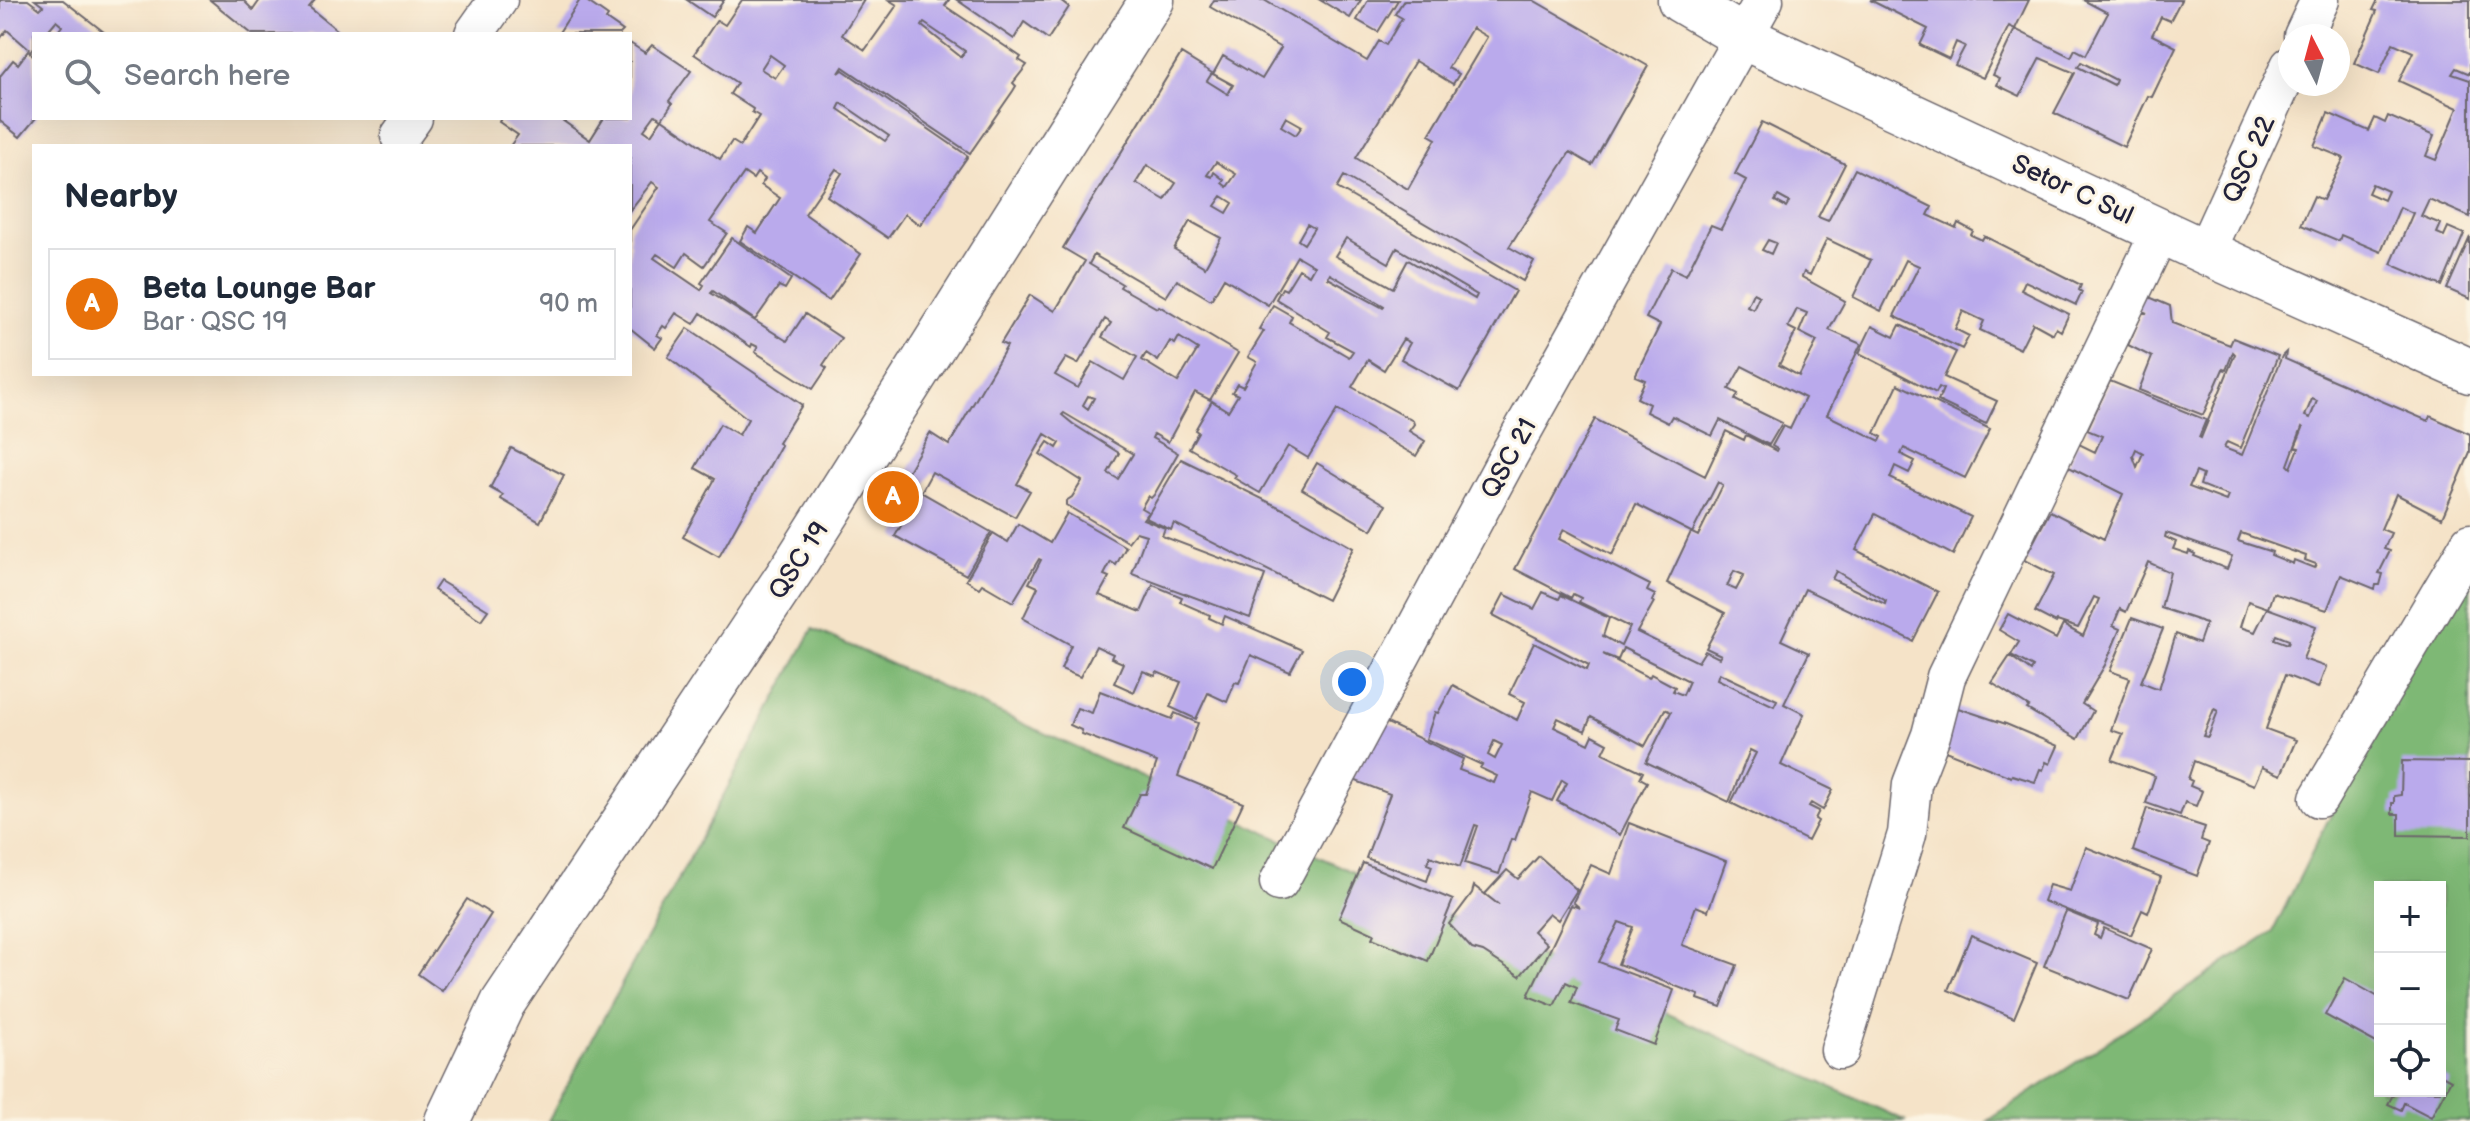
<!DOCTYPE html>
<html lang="en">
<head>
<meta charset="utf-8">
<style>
	body { margin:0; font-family:"Balsamiq Sans",sans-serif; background:#f6f6f7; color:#1f2937 }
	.controls { position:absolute; right:24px; bottom:24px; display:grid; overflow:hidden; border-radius:0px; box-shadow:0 8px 32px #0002 }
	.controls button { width:72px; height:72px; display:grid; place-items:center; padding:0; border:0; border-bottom:2px solid #e0e1e3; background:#fff; color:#1f2937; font:40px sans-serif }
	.compass { position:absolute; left:2278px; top:24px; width:72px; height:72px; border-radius:50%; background:#fff; box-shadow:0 8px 32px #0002; rotate:354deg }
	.you { position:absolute; left:1352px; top:682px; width:28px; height:28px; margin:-20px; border:6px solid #fff; border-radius:50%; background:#1a73e8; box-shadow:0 0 0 12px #1a73e833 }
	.badge { display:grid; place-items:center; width:52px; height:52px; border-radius:50%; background:#d1495b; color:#fff; font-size:26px; font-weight:700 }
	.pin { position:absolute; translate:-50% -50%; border:4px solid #fff; box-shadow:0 2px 8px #0006 }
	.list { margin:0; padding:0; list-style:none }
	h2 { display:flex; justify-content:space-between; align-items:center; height:104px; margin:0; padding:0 32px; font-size:34px }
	h2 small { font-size:26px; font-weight:400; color:#747a83 }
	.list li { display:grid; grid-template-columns:52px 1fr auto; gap:24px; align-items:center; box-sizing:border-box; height:112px; margin:0 16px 16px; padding:0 16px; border:2px solid #e0e1e3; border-radius:0px }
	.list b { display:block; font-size:30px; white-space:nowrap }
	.list p { margin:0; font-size:26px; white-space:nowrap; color:#747a83 }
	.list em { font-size:26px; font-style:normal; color:#747a83 }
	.icon { flex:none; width:44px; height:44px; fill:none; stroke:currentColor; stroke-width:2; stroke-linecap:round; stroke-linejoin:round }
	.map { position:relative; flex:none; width:2470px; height:1121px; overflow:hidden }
	.search { position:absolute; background:#fff; box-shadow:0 8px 32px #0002; left:32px; top:32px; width:600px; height:88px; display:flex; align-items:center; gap:20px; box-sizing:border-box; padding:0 28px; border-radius:0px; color:#747a83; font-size:30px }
	.panel { position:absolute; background:#fff; box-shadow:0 8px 32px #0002; left:32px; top:144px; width:600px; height:232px; border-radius:0px }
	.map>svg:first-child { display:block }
</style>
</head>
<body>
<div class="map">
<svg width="2470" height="1121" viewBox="0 0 2470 1121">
	<rect width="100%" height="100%" fill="#fcf5e5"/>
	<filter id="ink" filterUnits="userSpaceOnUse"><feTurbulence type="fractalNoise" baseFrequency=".0125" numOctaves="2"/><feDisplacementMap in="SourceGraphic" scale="16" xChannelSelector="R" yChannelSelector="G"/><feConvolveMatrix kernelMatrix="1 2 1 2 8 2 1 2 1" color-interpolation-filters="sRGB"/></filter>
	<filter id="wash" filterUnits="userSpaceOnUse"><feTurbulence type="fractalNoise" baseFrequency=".006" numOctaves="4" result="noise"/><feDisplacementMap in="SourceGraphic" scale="32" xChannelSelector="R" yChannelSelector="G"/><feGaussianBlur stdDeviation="1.8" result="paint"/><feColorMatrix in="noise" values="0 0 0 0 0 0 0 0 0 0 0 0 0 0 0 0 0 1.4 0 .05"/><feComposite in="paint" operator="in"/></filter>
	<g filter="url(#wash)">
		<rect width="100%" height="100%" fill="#f5e3c8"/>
		<g fill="#7eb875" stroke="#506d58" stroke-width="2" fill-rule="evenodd">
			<path d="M 2470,534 L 2470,1121 L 1988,1121 L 2273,931 ZM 2380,887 L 2440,887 L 2440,1091 L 2380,1091 Z"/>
			<polygon points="813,629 1906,1121 548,1121"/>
		</g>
		<g id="blocks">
			<g fill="#baaaec" fill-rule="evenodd">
				<polygon points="0,0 28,0 40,9 43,6 35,0 63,0 104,32 56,34 62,26 56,21 45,34 34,34 34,47 31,51 7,30 0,39"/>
				<polygon points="210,0 243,0 253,10 260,0 315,0 309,7 342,34 252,34"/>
				<polygon points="580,0 585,0 608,16 606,19 623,31 620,34 558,34"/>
				<polygon points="687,0 724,0 712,17"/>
				<path d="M 742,0 L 864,0 L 842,35 L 865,50 L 897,5 L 889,0 L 949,0 L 945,6 L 1021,57 L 1019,60 L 1027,65 L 1013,83 L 1016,86 L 1013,91 L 970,153 L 843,67 L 839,73 L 843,70 L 968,156 L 920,225 L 905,214 L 888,238 L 827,196 L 842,173 L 836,169 L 805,214 L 861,254 L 829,301 L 740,241 L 748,227 L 757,233 L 780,198 L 761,185 L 765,179 L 757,173 L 753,179 L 744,173 L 710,222 L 727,233 L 704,266 L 686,253 L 677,267 L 657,254 L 654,258 L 701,290 L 704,285 L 701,283 L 732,238 L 791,279 L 785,289 L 779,286 L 755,320 L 713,291 L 711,293 L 787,341 L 805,314 L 841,338 L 823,365 L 827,368 L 813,389 L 755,352 L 758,347 L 752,344 L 751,347 L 701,313 L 694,324 L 676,313 L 666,328 L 663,326 L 657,335 L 662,338 L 655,348 L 630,328 L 630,230 L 659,187 L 652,182 L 630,210 L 630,146 L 510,146 L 518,135 L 499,122 L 501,118 L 559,118 L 590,140 L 604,118 L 630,118 L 630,43 L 645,53 L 652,45 L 691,71 L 669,101 L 672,104 L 662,119 L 655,115 L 644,130 L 651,135 L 662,119 L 720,159 L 732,141 L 740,146 L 759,116 L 752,112 L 753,109 L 730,94 L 737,83 L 694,54 L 717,20 L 725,25 ZM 924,23 L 965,51 L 961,57 L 922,26 ZM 770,55 L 784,65 L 775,78 L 761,69 ZM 841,103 L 889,136 L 885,141 L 838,109 Z"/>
				<polygon points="957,0 1060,0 1069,7 1048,39 1024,22 1014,39"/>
				<path d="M 1214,0 L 1264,0 L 1367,61 L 1379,41 L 1386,45 L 1402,18 L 1395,14 L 1404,0 L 1533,0 L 1648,66 L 1592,165 L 1570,152 L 1509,247 L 1534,261 L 1523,281 L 1344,176 L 1337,188 L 1515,291 L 1459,391 L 1401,359 L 1410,343 L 1403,339 L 1384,370 L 1368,360 L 1352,387 L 1413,421 L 1414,424 L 1409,431 L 1425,441 L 1416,456 L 1337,410 L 1308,458 L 1288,446 L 1260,493 L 1234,478 L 1236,475 L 1189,448 L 1198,432 L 1195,430 L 1212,401 L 1228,411 L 1238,395 L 1232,392 L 1237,384 L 1243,387 L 1257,362 L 1248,357 L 1264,331 L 1259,329 L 1273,305 L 1292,316 L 1289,322 L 1349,357 L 1353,351 L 1327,337 L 1330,332 L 1276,299 L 1282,288 L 1286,290 L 1299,269 L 1309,275 L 1314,266 L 1297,256 L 1268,305 L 1224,278 L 1211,300 L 1177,280 L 1166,297 L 1094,255 L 1089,264 L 1122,284 L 1120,287 L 1157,308 L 1159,306 L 1238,353 L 1210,400 L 1195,392 L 1168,442 L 1154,434 L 1152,438 L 1178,453 L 1154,495 L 1151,498 L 1148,496 L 1141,508 L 1148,512 L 1143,519 L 1165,528 L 1162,536 L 1265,575 L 1250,618 L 1132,574 L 1146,535 L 1136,532 L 1128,542 L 1066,505 L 1066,501 L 1072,497 L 1082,481 L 1040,454 L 1048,442 L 1057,448 L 1060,443 L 1045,434 L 1017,484 L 1030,491 L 1015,517 L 932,472 L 921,492 L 991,532 L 966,575 L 895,536 L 920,493 L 901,483 L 930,433 L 949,445 L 1007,346 L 1001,343 L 1030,295 L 1055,311 L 1085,261 L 1063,248 L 1181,54 L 1212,73 L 1207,81 L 1228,94 L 1233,85 L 1213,74 L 1223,56 L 1262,79 L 1281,48 L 1210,7 ZM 1472,28 L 1487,37 L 1429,135 L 1436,139 L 1408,189 L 1356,158 L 1415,61 L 1453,84 L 1459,74 L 1448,68 ZM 1286,117 L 1302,126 L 1296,135 L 1281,126 ZM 1216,162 L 1236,174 L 1227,187 L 1222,183 L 1224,180 L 1214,172 L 1212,177 L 1207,175 ZM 1147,165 L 1176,183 L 1165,200 L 1136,183 ZM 1222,196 L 1233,203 L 1227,213 L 1215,206 ZM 1190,221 L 1221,238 L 1205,267 L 1174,249 ZM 1307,224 L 1314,228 L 1304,244 L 1298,240 ZM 1346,238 L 1389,263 L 1397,248 L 1477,295 L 1475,299 L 1408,260 L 1393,288 L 1335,256 ZM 1330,274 L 1384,306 L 1383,308 L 1328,278 ZM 1105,319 L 1111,323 L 1102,337 L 1137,357 L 1124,380 L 1093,362 L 1078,388 L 1055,375 L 1066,358 L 1078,364 ZM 1179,337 L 1198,349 L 1178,382 L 1142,360 L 1146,353 L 1158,361 L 1170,341 L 1175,344 ZM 1088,396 L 1094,398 L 1088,409 L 1083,405 ZM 1064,413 L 1133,454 L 1118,479 L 1108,473 L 1119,453 L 1073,424 L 1062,415 Z"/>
				<polygon points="1320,0 1361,0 1350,18"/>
				<polygon points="1368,0 1398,0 1378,32 1357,20"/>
				<polygon points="1870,0 2029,0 2015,29 2009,26 1983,78 1955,65 1965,46 1956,42 1949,59 1920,45 1928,29"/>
				<path d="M 2083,0 L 2181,0 L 2170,21 L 2161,17 L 2152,35 L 2176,47 L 2152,97 L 2148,96 L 2124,147 L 2054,113 L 2075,73 L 2040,58 L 2020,96 L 1997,85 L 2000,78 L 1993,75 L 2015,29 L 2071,57 L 2075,49 L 2086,55 L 2108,13 ZM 2081,62 L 2116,80 L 2114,85 L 2078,67 Z"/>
				<path d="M 2378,0 L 2470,0 L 2470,74 L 2456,68 L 2452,74 L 2470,80 L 2470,217 L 2429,199 L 2421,216 L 2441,224 L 2437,233 L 2444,236 L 2448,227 L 2464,234 L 2442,286 L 2391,264 L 2413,213 L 2400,207 L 2381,252 L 2341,235 L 2339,241 L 2301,225 L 2314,196 L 2323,200 L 2344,158 L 2314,146 L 2328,113 L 2369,131 L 2375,118 L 2385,123 L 2388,116 L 2434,136 L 2426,156 L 2436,160 L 2458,108 L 2399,81 L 2413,52 L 2393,43 L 2379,74 L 2354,63 L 2377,11 L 2373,10 ZM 2372,184 L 2388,191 L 2384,200 L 2368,193 Z"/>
				<polygon points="28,51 34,56 36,118 20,137 0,121 0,76 13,60 18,64"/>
				<path d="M 1762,122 L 1845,164 L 1818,217 L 1828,221 L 1855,169 L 1932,207 L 1928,215 L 1956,228 L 1958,223 L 1973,231 L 1971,235 L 1982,240 L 1984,236 L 2081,285 L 2079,290 L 2082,292 L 2076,305 L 2025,281 L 2021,290 L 2069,314 L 2061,331 L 2056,328 L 2053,334 L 2033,323 L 2020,349 L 1980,330 L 1984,321 L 1963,311 L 1955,329 L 1969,336 L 1962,349 L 1894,316 L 1919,266 L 1906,260 L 1881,311 L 1853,297 L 1871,260 L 1827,239 L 1810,275 L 1804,272 L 1802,277 L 1845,301 L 1829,330 L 1861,344 L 1827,415 L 1880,441 L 1882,437 L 1875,433 L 1898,384 L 1990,429 L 1965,478 L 1904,448 L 1901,454 L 1915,461 L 1909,473 L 1895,466 L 1890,478 L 1971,517 L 1953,555 L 1875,514 L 1856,550 L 1938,592 L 1913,641 L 1805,589 L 1781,640 L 1809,653 L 1784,704 L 1804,714 L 1781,765 L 1833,790 L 1823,810 L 1811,803 L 1809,806 L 1819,811 L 1815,819 L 1818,821 L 1808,841 L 1731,803 L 1756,753 L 1750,750 L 1729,802 L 1646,762 L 1671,712 L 1665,709 L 1645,746 L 1591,717 L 1585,731 L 1558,718 L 1554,727 L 1589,744 L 1593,735 L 1608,743 L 1603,753 L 1643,772 L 1640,778 L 1647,782 L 1620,835 L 1557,801 L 1567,783 L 1562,780 L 1552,801 L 1532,792 L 1515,840 L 1511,839 L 1499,874 L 1465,863 L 1478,826 L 1475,825 L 1460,867 L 1430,856 L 1427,864 L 1432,866 L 1427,881 L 1366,858 L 1390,794 L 1351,779 L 1383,721 L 1463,759 L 1459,770 L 1494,783 L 1497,776 L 1480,768 L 1482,765 L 1426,739 L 1435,712 L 1438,713 L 1453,685 L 1517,720 L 1525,702 L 1509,694 L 1534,643 L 1587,670 L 1589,665 L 1493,615 L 1504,594 L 1534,609 L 1543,592 L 1559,599 L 1561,595 L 1609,618 L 1603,636 L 1621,646 L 1630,627 L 1579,602 L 1581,598 L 1573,594 L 1571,598 L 1515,569 L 1595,419 L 1705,476 L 1726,431 L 1744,440 L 1746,435 L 1776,451 L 1777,449 L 1772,446 L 1783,426 L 1790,429 L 1805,398 L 1742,366 L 1729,389 L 1738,394 L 1735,400 L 1782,423 L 1769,445 L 1720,420 L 1712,436 L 1672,416 L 1668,423 L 1646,412 L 1649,404 L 1637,398 L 1645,380 L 1635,376 L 1660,325 L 1646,318 L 1671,268 L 1686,275 L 1711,225 L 1721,229 L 1746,180 L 1735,174 ZM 1778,196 L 1789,202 L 1786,207 L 1775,201 ZM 1768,240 L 1776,243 L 1771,254 L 1762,250 ZM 1753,293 L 1759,296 L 1753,309 L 1747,306 ZM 1797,309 L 1807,313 L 1799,332 L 1817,341 L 1799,376 L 1779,365 L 1796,331 L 1788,327 ZM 1718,482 L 1723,485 L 1698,536 L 1692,533 ZM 1636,504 L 1691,532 L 1667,583 L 1725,613 L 1706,648 L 1721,655 L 1719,658 L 1705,651 L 1698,662 L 1637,632 L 1654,602 L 1652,601 L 1655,595 L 1647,591 L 1650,585 L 1559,539 L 1564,529 L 1612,555 ZM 1734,571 L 1744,575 L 1736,590 L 1727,586 ZM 1836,571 L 1886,601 L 1885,604 L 1832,579 ZM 1623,648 L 1689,681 L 1683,695 L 1673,691 L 1675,687 L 1651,674 L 1649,678 L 1603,654 L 1618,660 ZM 1719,673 L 1777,700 L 1774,706 L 1717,679 ZM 1494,741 L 1502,745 L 1495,759 L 1488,755 Z"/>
				<polygon points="2470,237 2470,299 2447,289"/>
				<path d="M 2142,294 L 2170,306 L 2172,323 L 2230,345 L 2233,338 L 2278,356 L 2240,448 L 2227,442 L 2224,448 L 2242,455 L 2282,356 L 2286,352 L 2285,359 L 2326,377 L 2428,421 L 2430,416 L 2470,434 L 2470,453 L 2442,518 L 2396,494 L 2381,529 L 2391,533 L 2384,549 L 2390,551 L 2379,573 L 2383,574 L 2380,585 L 2376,585 L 2375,589 L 2341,575 L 2327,610 L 2273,593 L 2268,608 L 2248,601 L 2240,627 L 2255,632 L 2267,608 L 2316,626 L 2303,659 L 2326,667 L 2318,688 L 2285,675 L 2266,729 L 2296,740 L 2281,775 L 2262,767 L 2254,785 L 2194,761 L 2188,779 L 2192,781 L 2190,786 L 2202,791 L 2196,806 L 2185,802 L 2180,815 L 2146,803 L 2155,776 L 2112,760 L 2123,734 L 2111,730 L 2130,678 L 2110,671 L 2132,618 L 2163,629 L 2141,682 L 2159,689 L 2176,634 L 2199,643 L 2206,623 L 2161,608 L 2170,572 L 2148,562 L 2126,612 L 2120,609 L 2113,626 L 2120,629 L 2105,665 L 2082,704 L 2093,711 L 2078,739 L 2027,709 L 2029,707 L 1992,683 L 2010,656 L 2031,671 L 2033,667 L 2011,655 L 2019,642 L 1999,630 L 2008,614 L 2056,639 L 2063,625 L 2083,636 L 2099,599 L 2094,597 L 2078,628 L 2057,621 L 2056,623 L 2035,612 L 2054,575 L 2024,560 L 2050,511 L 2104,539 L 2123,494 L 2067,466 L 2077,443 L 2095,452 L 2102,436 L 2087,430 L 2110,381 L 2206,420 L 2199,437 L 2201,438 L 2235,354 L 2233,352 L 2226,370 L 2223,369 L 2203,415 L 2139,390 L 2152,357 L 2128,345 L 2142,313 L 2147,313 L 2135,308 ZM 2312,399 L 2317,401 L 2310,418 L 2305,416 ZM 2302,427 L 2303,428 L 2295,447 L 2299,448 L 2291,468 L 2288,465 ZM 2136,449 L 2143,453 L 2137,467 L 2133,456 ZM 2196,472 L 2203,475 L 2200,485 L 2228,496 L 2226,501 L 2189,487 ZM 2166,533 L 2232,556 L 2227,569 L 2194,556 L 2195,554 L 2189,551 L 2188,554 L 2173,549 L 2176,542 L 2165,537 ZM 2241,533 L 2306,556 L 2305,560 L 2316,564 L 2314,568 L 2294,560 L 2293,564 L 2271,555 L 2272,552 L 2238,541 ZM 2276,635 L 2289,640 L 2288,644 L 2274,639 ZM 2214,709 L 2218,711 L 2208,737 L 2203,736 Z"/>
				<polygon points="1900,325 1956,352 1944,377 1997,401 1986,424 1938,401 1943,389 1939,387 1936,393 1859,353 1872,326 1894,337"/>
				<polygon points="688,328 802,405 778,443 781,445 719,557 683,537 715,479 695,468 720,424 739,435 748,419 668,357"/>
				<polygon points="511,448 564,475 540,522 501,499 503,495 490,488"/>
				<polygon points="1181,459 1287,511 1353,548 1327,600 1174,523 1171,530 1146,518"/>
				<polygon points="1317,463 1386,505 1372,530 1302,489"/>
				<polygon points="1067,513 1126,547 1116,565 1111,562 1104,575 1109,577 1099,595 1141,612 1153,585 1182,597 1180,602 1210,615 1209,618 1222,624 1225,616 1302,650 1290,672 1251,655 1239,683 1235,682 1227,702 1208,693 1196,719 1170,707 1181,682 1157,672 1155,676 1143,671 1134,692 1114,683 1123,663 1111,658 1113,654 1096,646 1080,677 1061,669 1071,645 1023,618 1038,587 1029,583 1041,560 1039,559 1013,602 982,584 979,588 966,580 993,533 1008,542 1018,524 1050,543"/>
				<polygon points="440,581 488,610 481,620 434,590"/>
				<polygon points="1100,691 1172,719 1175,713 1198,723 1178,776 1243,803 1212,869 1124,828 1140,794 1146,794 1157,762 1082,734 1081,730 1070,725 1077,708 1092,713"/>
				<polygon points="1952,706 2006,724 2058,746 2050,764 2046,762 2043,770 2040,769 2035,782 2012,775 2011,777 1935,747"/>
				<polygon points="2402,761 2470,762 2470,836 2399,835 2399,814 2392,814 2392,803 2394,803 2394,796 2401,795"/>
				<polygon points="2147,808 2205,827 2201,840 2209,843 2197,876 2133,851"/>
				<polygon points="1629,823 1726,861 1708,911 1696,906 1682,945 1737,965 1721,1007 1698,999 1699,995 1618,964 1633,927 1619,922 1599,962 1674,990 1654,1045 1615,1030 1619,1020 1571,1003 1577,987 1570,984 1566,982 1554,1006 1528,996 1571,905 1580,908 1573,902 1591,865 1611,874"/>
				<polygon points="2086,847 2161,877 2148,913 2142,910 2131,935 2043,901 2049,885 2070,891"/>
				<polygon points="1539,856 1577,890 1558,920 1549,913 1533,931 1547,944 1520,976 1483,952 1472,949 1449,924 1472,893 1474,886 1499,905 1485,894 1507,870 1518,879"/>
				<polygon points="1363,863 1453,900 1428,961 1372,938 1374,934 1339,918"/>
				<polygon points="467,899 491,914 442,991 418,974"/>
				<polygon points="2066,911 2098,924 2094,935 2100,938 2104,928 2152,949 2129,1000 2044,966"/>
				<polygon points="1971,935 2037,963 2014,1018 1948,990"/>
				<polygon points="2345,978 2380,998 2380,1045 2325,1015"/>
				<polygon points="2440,1074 2451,1080 2431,1117 2404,1103 2401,1110 2388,1104 2395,1091 2440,1091"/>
			</g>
		</g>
	</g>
	<g filter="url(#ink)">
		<use href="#blocks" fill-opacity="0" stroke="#6c666c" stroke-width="2"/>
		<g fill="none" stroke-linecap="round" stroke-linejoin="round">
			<defs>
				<g id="street">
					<polyline points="474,34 498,0"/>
					<polyline points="2303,36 2320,0"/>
					<polyline points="400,136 413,118"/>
					<polyline points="2205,252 2290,66"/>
					<polyline points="2319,798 2470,543"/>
					<polyline points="1279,882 1509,455 1764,0"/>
					<polyline points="1840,1050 1907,834 1912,784 1931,735 1946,677 2161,230"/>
				</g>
				<g id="secondary">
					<polyline points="1680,0 1745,38 2205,252 2470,371"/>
					<polyline points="447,1121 503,1003 796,563 1152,0"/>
				</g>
			</defs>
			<use href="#street" stroke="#6c666c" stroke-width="41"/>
			<use href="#secondary" stroke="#6c666c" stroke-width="47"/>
			<use href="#street" stroke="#fff" stroke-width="38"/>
			<use href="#secondary" stroke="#fff" stroke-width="44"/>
		</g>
	</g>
	<g text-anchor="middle" stroke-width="6" stroke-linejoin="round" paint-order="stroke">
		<g font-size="26" fill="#22223b" stroke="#fcf5e5">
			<text transform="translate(2248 159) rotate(-66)" y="9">QSC 22</text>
			<text transform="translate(2073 189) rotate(25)" y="9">Setor C Sul</text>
			<text transform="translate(1508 458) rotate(-61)" y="9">QSC 21</text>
			<text transform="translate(798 560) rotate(-57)" y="9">QSC 19</text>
		</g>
	</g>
</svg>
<div class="controls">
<button>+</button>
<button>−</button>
<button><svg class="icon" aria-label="locate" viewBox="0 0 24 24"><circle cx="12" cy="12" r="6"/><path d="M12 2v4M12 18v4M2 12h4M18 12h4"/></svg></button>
</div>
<svg class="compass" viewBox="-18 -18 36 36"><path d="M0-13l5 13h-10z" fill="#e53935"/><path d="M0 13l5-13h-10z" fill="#747a83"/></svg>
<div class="you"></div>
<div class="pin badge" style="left:893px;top:497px;background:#e8710a">A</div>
<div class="search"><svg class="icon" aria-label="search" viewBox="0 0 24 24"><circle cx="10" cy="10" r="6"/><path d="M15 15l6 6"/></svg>Search here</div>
<section class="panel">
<h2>Nearby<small></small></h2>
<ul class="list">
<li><span class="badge" style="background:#e8710a">A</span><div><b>Beta Lounge Bar</b><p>Bar · QSC 19</p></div><em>90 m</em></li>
</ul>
</section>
</div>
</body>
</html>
